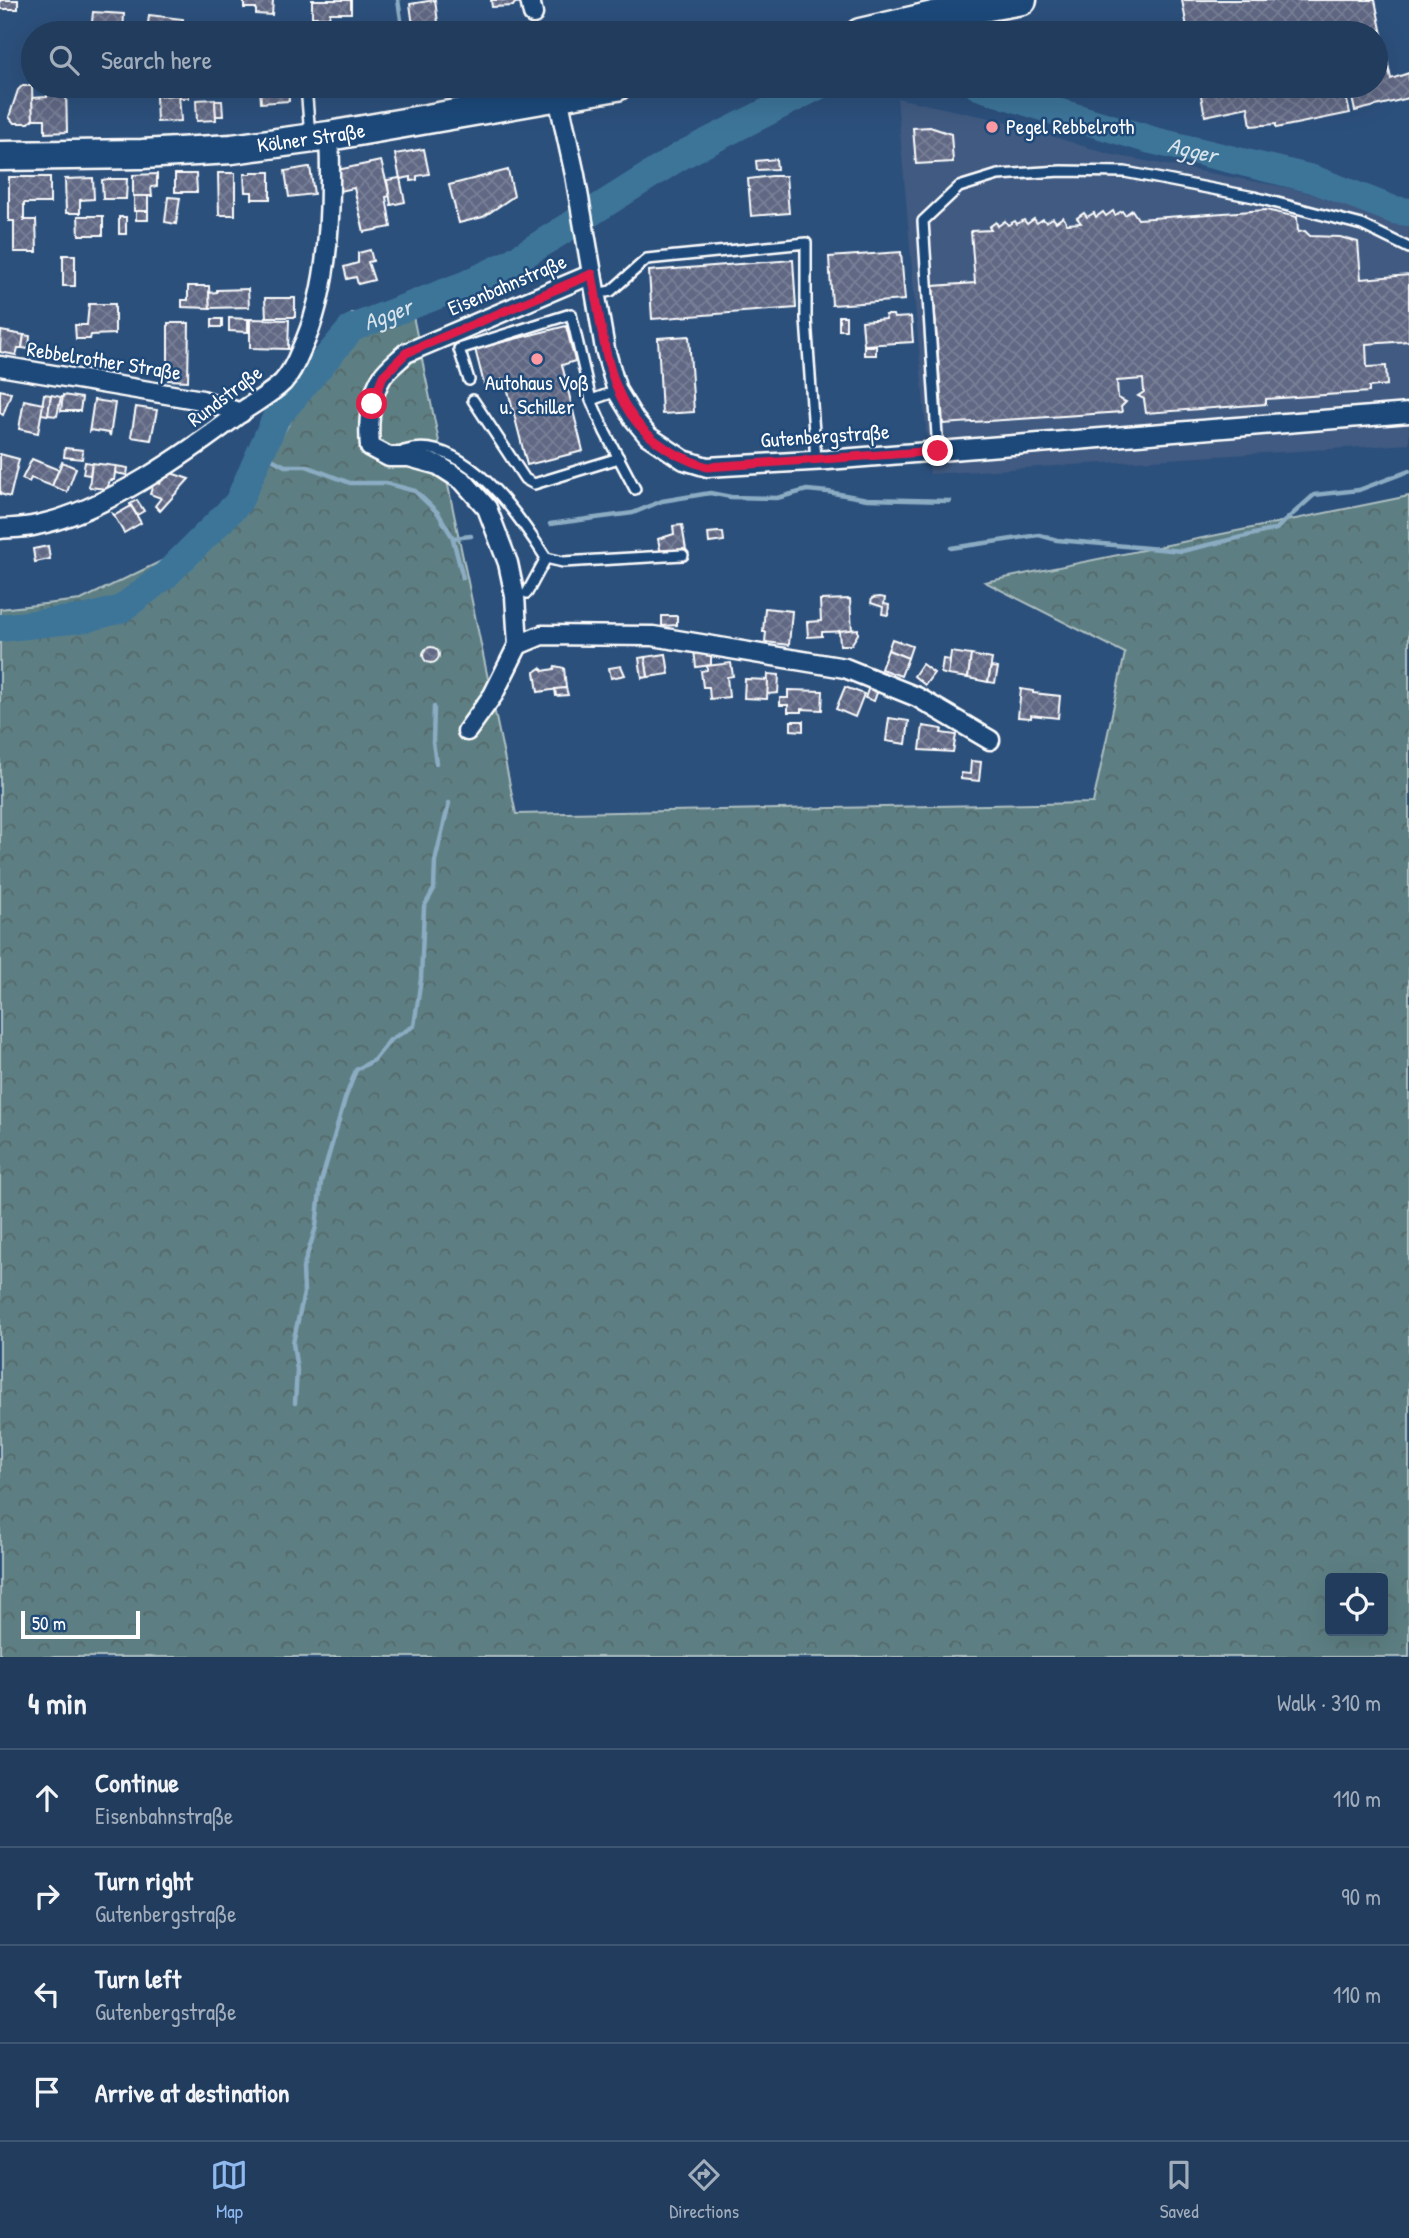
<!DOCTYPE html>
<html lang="en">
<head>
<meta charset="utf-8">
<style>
	body { margin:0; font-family:"Patrick Hand",sans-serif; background:#294363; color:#f1f3f6 }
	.controls { position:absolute; right:21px; bottom:21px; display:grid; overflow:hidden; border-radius:7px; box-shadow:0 7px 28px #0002 }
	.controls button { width:63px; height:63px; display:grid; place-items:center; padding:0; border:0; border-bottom:2px solid #3e5672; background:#213c5d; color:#f1f3f6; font:35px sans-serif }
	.scale { position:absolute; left:21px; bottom:18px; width:119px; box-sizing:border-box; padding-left:7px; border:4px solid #fff; border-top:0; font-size:19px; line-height:24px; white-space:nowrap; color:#fff; -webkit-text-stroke:5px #1f4a7a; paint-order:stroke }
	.stop { position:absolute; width:21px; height:21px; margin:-16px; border:5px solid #e11d48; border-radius:50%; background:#fff }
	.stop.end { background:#e11d48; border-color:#fff; box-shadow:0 2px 7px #0008 }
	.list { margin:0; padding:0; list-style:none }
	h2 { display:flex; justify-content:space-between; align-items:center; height:91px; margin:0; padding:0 28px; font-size:30px }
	h2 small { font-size:23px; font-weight:400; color:#a2adbc }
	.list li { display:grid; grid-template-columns:46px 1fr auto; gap:21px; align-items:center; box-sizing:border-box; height:98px; padding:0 28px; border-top:2px solid #3e5672 }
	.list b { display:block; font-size:26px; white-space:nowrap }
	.list p { margin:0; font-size:23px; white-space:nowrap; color:#a2adbc }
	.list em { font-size:23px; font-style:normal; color:#a2adbc }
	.icon { flex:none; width:38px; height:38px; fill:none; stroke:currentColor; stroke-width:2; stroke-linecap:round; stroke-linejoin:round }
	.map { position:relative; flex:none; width:1409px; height:1657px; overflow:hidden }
	.search { position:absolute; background:#213c5d; box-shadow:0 7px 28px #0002; left:21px; right:21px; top:21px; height:77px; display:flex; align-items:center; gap:18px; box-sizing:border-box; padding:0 24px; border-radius:38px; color:#a2adbc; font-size:26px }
	.sheet { height:483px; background:#213c5d }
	nav { display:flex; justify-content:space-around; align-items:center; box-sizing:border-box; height:98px; border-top:2px solid #3e5672; background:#213c5d; font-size:19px; color:#a2adbc }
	nav a { display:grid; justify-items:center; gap:4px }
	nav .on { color:#90b9f0 }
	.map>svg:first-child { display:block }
</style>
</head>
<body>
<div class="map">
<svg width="1409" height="1657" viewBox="0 0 1409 1657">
	<defs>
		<pattern id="forest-crowns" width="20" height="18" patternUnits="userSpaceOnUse" patternTransform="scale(1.75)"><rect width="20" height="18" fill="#5d7f83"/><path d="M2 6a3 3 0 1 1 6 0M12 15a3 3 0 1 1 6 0" fill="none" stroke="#55686a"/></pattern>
		<pattern id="building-cross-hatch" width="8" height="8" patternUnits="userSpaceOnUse" patternTransform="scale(1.75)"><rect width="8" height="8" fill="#606884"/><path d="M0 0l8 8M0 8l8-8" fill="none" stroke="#787f96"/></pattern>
	</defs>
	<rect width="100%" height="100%" fill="#2c507c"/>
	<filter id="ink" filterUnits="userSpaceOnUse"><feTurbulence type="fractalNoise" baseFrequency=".0143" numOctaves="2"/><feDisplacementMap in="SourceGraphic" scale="14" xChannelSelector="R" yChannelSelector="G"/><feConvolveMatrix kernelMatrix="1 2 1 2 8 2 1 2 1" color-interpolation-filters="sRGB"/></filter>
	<g filter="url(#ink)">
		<polygon fill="#405a81" points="897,98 1008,122 1108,154 1290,188 1409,218 1409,444 930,474"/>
		<path fill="url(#forest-crowns)" stroke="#aebfc1" stroke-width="2" fill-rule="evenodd" d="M 352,313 L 413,316 L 516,814 L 1093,803 L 1125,653 L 985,582 L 1409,496 L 1409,1657 L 0,1657 L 0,609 L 81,600 L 172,556 L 267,462 ZM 1330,1578 L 1383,1578 L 1383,1631 L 1330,1631 Z"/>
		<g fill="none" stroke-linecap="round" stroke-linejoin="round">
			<g stroke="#8bacc2" stroke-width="4.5">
				<polyline points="398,0 403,33"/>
				<polyline points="413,86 414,90"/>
				<polyline points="260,453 285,466 306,466 350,483 385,483 415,491 438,513 453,538 471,536"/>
				<polyline points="550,524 633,513 662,501 710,493 731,497 777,498 807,490 828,492 867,499 949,501"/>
				<polyline points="453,539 463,578"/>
				<polyline points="951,548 1039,535 1057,540 1182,551 1276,529 1314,495 1359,490 1409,471"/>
				<polyline points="434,707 433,742 436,763"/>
				<polyline points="295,1403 297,1370 293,1343 304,1293 303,1268 316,1227 321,1182 345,1099 356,1070 374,1060 390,1040 414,1026 421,979 424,907 434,889 435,861 449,803"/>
			</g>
			<g stroke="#3e7599" stroke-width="28">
				<path id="s1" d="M 978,86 L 1054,111 L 1151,140 L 1313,179 L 1394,210 L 1409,212"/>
				<path id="s2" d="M 0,628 L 88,618 L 121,609 L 166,575 L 238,503 L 276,418 L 352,328 L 467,284 L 509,264 L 682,155 L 818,86"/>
			</g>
		</g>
		<g fill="url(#building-cross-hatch)" stroke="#fff" stroke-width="2">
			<rect x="0" y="0" width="18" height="9"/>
			<polygon points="244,0 273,0 272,15 256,14 256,8 244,8"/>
			<polygon points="312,0 351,0 351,13 330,13 329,17 312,17"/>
			<polygon points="435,0 439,30 414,33 410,4"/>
			<polygon points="491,0 525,0 525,2 515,3 513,6 492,7"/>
			<polygon points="1182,0 1375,0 1391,79 1409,73 1409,98 1355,111 1351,93 1349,93 1350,96 1346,97 1350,113 1276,128 1276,124 1251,126 1248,107 1205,116 1199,86 1376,86 1376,33 1188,33"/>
			<polygon points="93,12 124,14 123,33 91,33"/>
			<polygon points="149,15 183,19 181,33 147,33"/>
			<polygon points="22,86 32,86 33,119 29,123 14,123 9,117 18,90"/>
			<polygon points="47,86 66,86 67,132 45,133 45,119 33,119 32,98 47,97"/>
			<polygon points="179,86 189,86 189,98 180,98"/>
			<polygon points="260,86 288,86 289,101 261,103"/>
			<polygon points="179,95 181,121 157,122 156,96"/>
			<polygon points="215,99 216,120 197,121 196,100"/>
			<polygon points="215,101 222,101 223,116 216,116"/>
			<polygon points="930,127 951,134 953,162 916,164 913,128"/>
			<polygon points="424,149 429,174 417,176 417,180 411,181 411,177 400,179 395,154"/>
			<polygon points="776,159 777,169 757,170 756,161"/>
			<polygon points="381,161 390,196 386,197 391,227 364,232 354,188 340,191 337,170"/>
			<polygon points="308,167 310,167 314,194 289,197 285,171"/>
			<polygon points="508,170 514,196 483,217 459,223 449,185"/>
			<polygon points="251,172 270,172 270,199 252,199 252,192 245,192 244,174 251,174"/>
			<polygon points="218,173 235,173 235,215 219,215"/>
			<polygon points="157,174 157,186 151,187 152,196 133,196 133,175"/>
			<polygon points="175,174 196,174 197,192 175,192"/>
			<polygon points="772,176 786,176 789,213 751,216 748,179"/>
			<polygon points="9,177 50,177 50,203 24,203 24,220 36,220 37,252 14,252 14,221 9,221"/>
			<polygon points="93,178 94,199 80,200 80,213 66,213 65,179"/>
			<polygon points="400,178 405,202 391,205 387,180"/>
			<polygon points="108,179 127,179 126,199 103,199 102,180"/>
			<rect x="134" y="196" width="14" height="15"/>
			<polygon points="168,197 180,198 176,224 165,222"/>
			<polygon points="1132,210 1138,219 1266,210 1297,217 1298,232 1305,231 1310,236 1340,237 1358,242 1361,279 1409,275 1409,341 1366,344 1367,367 1386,366 1387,385 1369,387 1369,392 1266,399 1266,404 1146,413 1144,399 1138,396 1144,392 1143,379 1117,381 1118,398 1126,402 1121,407 1122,412 943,424 933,286 975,283 971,231 991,230 989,227 996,222 998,226 1005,221 1008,225 1015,221 1017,224 1024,220 1027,224 1034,219 1037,223 1043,219 1046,222 1053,218 1056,222 1063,217 1067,224 1081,223 1077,218 1084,213 1087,217 1094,213 1096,217 1103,212 1106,216 1113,211 1115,215 1122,211 1125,215"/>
			<rect x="136" y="211" width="12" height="9"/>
			<polygon points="78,216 103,216 103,235 79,235"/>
			<rect x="119" y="217" width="7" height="17"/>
			<polygon points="370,250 373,261 368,262 374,280 358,284 356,277 347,279 344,267 358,263 358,253"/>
			<polygon points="901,252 905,300 832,305 829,257"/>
			<rect x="63" y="255" width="12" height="31"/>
			<polygon points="793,260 796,308 652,319 649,271"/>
			<polygon points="188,286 209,286 210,308 182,307 182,300 188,300"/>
			<polygon points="248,289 249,307 210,308 209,293 217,292 217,290"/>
			<polygon points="265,298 295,298 295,317 266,317"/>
			<polygon points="89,304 115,304 115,334 91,335 90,339 76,339 75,325 87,325"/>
			<polygon points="885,315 893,315 894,318 911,317 913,342 864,345 862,321 886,319"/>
			<rect x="839" y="316" width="7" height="14"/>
			<polygon points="229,318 248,319 248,332 229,331"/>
			<rect x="212" y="319" width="10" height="8"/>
			<polygon points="250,319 289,320 288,349 250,348"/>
			<polygon points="168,323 189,323 188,381 168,380"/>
			<polygon points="566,326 575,361 562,365 565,377 567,376 568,381 566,382 583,451 527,465 505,379 484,384 475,349"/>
			<polygon points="1,331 24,335 22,348 18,348 16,355 0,352"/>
			<polygon points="24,335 30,336 29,349 22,348"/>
			<polygon points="689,336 694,412 662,414 658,338"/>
			<rect x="864" y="346" width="12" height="9"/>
			<polygon points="0,390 11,393 3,415 0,413"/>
			<polygon points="44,394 51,395 48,415 41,414"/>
			<polygon points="51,395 61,397 57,416 48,415"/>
			<polygon points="63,395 82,398 80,411 61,411"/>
			<polygon points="24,400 43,404 38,433 19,429"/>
			<polygon points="94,400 115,403 110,436 109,433 90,430 89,433"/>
			<polygon points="136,407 157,410 151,440 131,437"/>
			<polygon points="65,448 83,450 82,459 64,457"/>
			<polygon points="0,454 19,459 10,497 0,494"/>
			<polygon points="32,459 59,470 52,486 31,478 29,482 22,479"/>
			<polygon points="62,462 76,468 67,492 52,486"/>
			<polygon points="85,462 92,463 90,475 83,474"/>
			<polygon points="92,463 116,466 114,480 110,480 107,489 89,487"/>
			<polygon points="116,466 128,468 127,475 115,473"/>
			<polygon points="171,473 189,479 160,511 155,506 161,498 150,494 154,482 160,484 163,475 169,477"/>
			<polygon points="137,500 144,511 137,515 130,504"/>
			<polygon points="130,504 141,523 124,533 113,514 115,515 131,506"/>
			<polygon points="682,525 686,550 661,554 658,539 674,534 673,526"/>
			<polygon points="718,532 723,533 724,541 709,543 708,533"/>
			<polygon points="48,546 50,559 35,562 33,549"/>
			<polygon points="880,597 885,598 884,604 889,605 888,615 882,614 883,607 871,603 872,598"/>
			<polygon points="850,599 852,631 822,632 822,636 808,637 807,622 821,621 820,600"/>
			<polygon points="765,608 792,611 789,645 765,642 766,632 763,632"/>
			<polygon points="662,616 677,616 677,625 662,626"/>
			<polygon points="858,629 858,634 851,645 840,645 839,631"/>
			<polygon points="892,639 912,646 908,658 888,650"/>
			<circle cx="431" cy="655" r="8"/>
			<polygon points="694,650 711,653 711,665 696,667"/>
			<polygon points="888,650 908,658 901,676 881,669"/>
			<polygon points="951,652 971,655 968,678 948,675"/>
			<polygon points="666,654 669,674 648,677 645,657"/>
			<polygon points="971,655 992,659 988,682 968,678"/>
			<polygon points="645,657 648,677 642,678 639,658"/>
			<polygon points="943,659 950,660 948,675 941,673"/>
			<polygon points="731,663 733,676 727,677 729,697 710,699 709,687 703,687 701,671 707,670 707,666"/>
			<polygon points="922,664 934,673 925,685 914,676"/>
			<polygon points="555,666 564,668 566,688 538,692 535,672 541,668 543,671 554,669"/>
			<polygon points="621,666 625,675 611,678 609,668"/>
			<polygon points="991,667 998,668 995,683 988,682"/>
			<polygon points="768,674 779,675 778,693 767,694"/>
			<polygon points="745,679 768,680 767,699 744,698"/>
			<polygon points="845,687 864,694 855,717 836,709"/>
			<polygon points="869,687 878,690 874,701 865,698"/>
			<polygon points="566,688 568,695 556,696 555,689"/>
			<polygon points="1021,689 1033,691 1033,693 1060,696 1058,718 1031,715 1031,718 1018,717"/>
			<polygon points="788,690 823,691 822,710 801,709 801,712 788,712 788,705 780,705 780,698 788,698"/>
			<polygon points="889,718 909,721 906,744 886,741"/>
			<polygon points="791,721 803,721 803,731 791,730"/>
			<polygon points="923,726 942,729 941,733 956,735 953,752 920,750"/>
			<polygon points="971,761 981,762 979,781 961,779 961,773 970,774"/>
		</g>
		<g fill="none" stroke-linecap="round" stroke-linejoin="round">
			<defs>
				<g id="lane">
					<polyline points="306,86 310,136"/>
					<polyline points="596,294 611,291 647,259 806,243 806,319 816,461"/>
					<polyline points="469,380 459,349 571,314 591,400"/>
					<polyline points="617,391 591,400 605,432 635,489"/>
					<polyline points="473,400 525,479 534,484 619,458"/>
					<path d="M 404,451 C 463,432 520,517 546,558 L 527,593"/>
					<polyline points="938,451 923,221 959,187 998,175 1061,171 1125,172 1254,197 1362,225 1409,248"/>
					<polyline points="546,558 563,562 683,555"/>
				</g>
				<g id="street">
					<polyline points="530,0 533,14"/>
					<polyline points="558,97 575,175 605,349 617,391 634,419 648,436 684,460 707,467 828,460 1409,413"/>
					<polyline points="0,366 202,400 241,413"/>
					<path d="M 0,529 C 12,528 25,528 37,525 C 106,511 189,452 244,410 C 257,401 272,393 283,382 C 290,374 297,360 301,350 C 330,290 332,201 329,136"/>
					<polyline points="518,645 542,635 653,636 845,668 917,697 990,740"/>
					<path d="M 467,731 L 493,695 L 518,645 L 515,596 L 508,563 L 487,508 L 463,481 L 438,465 L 409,457 L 389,457 L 370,447 C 368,424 370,397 382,377 C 388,368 399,360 406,353 L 592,274"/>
				</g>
				<g id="primary">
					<polyline points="860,33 938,15 1022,0"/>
					<path id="s3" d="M 0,156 L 142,154 L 232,149 L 329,136 L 617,86"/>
				</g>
			</defs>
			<use href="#lane" stroke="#fff" stroke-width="14"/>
			<use href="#street" stroke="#fff" stroke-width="23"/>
			<use href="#primary" stroke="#fff" stroke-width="33"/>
			<use href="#lane" stroke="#1f4a7a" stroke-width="9"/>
			<use href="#street" stroke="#1f4a7a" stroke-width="18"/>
			<use href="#primary" stroke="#1f4a7a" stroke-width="28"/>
		</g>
	</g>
	<g fill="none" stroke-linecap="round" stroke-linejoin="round" filter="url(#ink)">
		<path stroke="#e11d48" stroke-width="9" d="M 372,404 L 383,376 L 406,353 L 592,274 C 608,361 608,436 707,467 L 938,451"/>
	</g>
	<g fill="#ff9aa2" stroke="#1f4a7a" stroke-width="2.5">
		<circle cx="992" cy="127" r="7"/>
		<circle cx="537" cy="359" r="7"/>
	</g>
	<g text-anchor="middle" stroke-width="5" stroke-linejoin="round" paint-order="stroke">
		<g font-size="21" fill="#fff" stroke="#1f4a7a" text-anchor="start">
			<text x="1006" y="134">Pegel Rebbelroth</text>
			<text x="537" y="390" text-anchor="middle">Autohaus Voß<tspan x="537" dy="24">u. Schiller</tspan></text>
		</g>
		<g font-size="21" fill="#fff" stroke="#1f4a7a">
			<text dy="7" stroke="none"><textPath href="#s3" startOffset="312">Kölner Straße</textPath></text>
			<text transform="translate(507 285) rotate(-23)" y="7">Eisenbahnstraße</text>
			<text transform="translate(104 361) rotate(9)" y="7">Rebbelrother Straße</text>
			<text transform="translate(225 396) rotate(-37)" y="7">Rundstraße</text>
			<text transform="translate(825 436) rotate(-4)" y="7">Gutenbergstraße</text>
		</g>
		<g font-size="23" font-style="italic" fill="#d8e3eb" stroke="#1f4a7a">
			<text dy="8" stroke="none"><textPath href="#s1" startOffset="224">Agger</textPath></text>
			<text dy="8" stroke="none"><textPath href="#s2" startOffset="530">Agger</textPath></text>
		</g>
	</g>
</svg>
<div class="controls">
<button><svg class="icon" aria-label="locate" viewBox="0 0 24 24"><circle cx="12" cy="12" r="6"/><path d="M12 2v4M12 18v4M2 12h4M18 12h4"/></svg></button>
</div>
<div class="scale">50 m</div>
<div class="stop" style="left:372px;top:404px"></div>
<div class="stop end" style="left:938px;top:451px"></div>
<div class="search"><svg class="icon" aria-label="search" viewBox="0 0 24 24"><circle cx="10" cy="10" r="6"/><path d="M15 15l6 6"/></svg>Search here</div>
</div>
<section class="sheet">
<h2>4 min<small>Walk · 310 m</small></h2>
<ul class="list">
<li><svg class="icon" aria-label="ahead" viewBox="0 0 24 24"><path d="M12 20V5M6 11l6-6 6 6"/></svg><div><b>Continue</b><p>Eisenbahnstraße</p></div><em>110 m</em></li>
<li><svg class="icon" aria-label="right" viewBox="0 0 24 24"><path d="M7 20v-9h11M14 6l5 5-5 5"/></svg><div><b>Turn right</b><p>Gutenbergstraße</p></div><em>90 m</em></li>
<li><svg class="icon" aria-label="left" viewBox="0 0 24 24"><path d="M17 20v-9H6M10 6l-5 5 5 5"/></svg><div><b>Turn left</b><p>Gutenbergstraße</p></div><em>110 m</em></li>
<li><svg class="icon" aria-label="arrive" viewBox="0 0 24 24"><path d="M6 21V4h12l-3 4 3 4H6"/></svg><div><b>Arrive at destination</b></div></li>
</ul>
</section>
<nav>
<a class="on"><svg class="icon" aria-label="map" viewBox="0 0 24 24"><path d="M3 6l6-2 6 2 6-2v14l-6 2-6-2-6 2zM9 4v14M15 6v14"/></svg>Map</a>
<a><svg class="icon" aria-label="directions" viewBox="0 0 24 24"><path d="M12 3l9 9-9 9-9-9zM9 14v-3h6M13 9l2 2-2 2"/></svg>Directions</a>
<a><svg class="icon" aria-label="saved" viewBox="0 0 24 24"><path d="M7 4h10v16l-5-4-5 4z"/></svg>Saved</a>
</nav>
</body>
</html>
